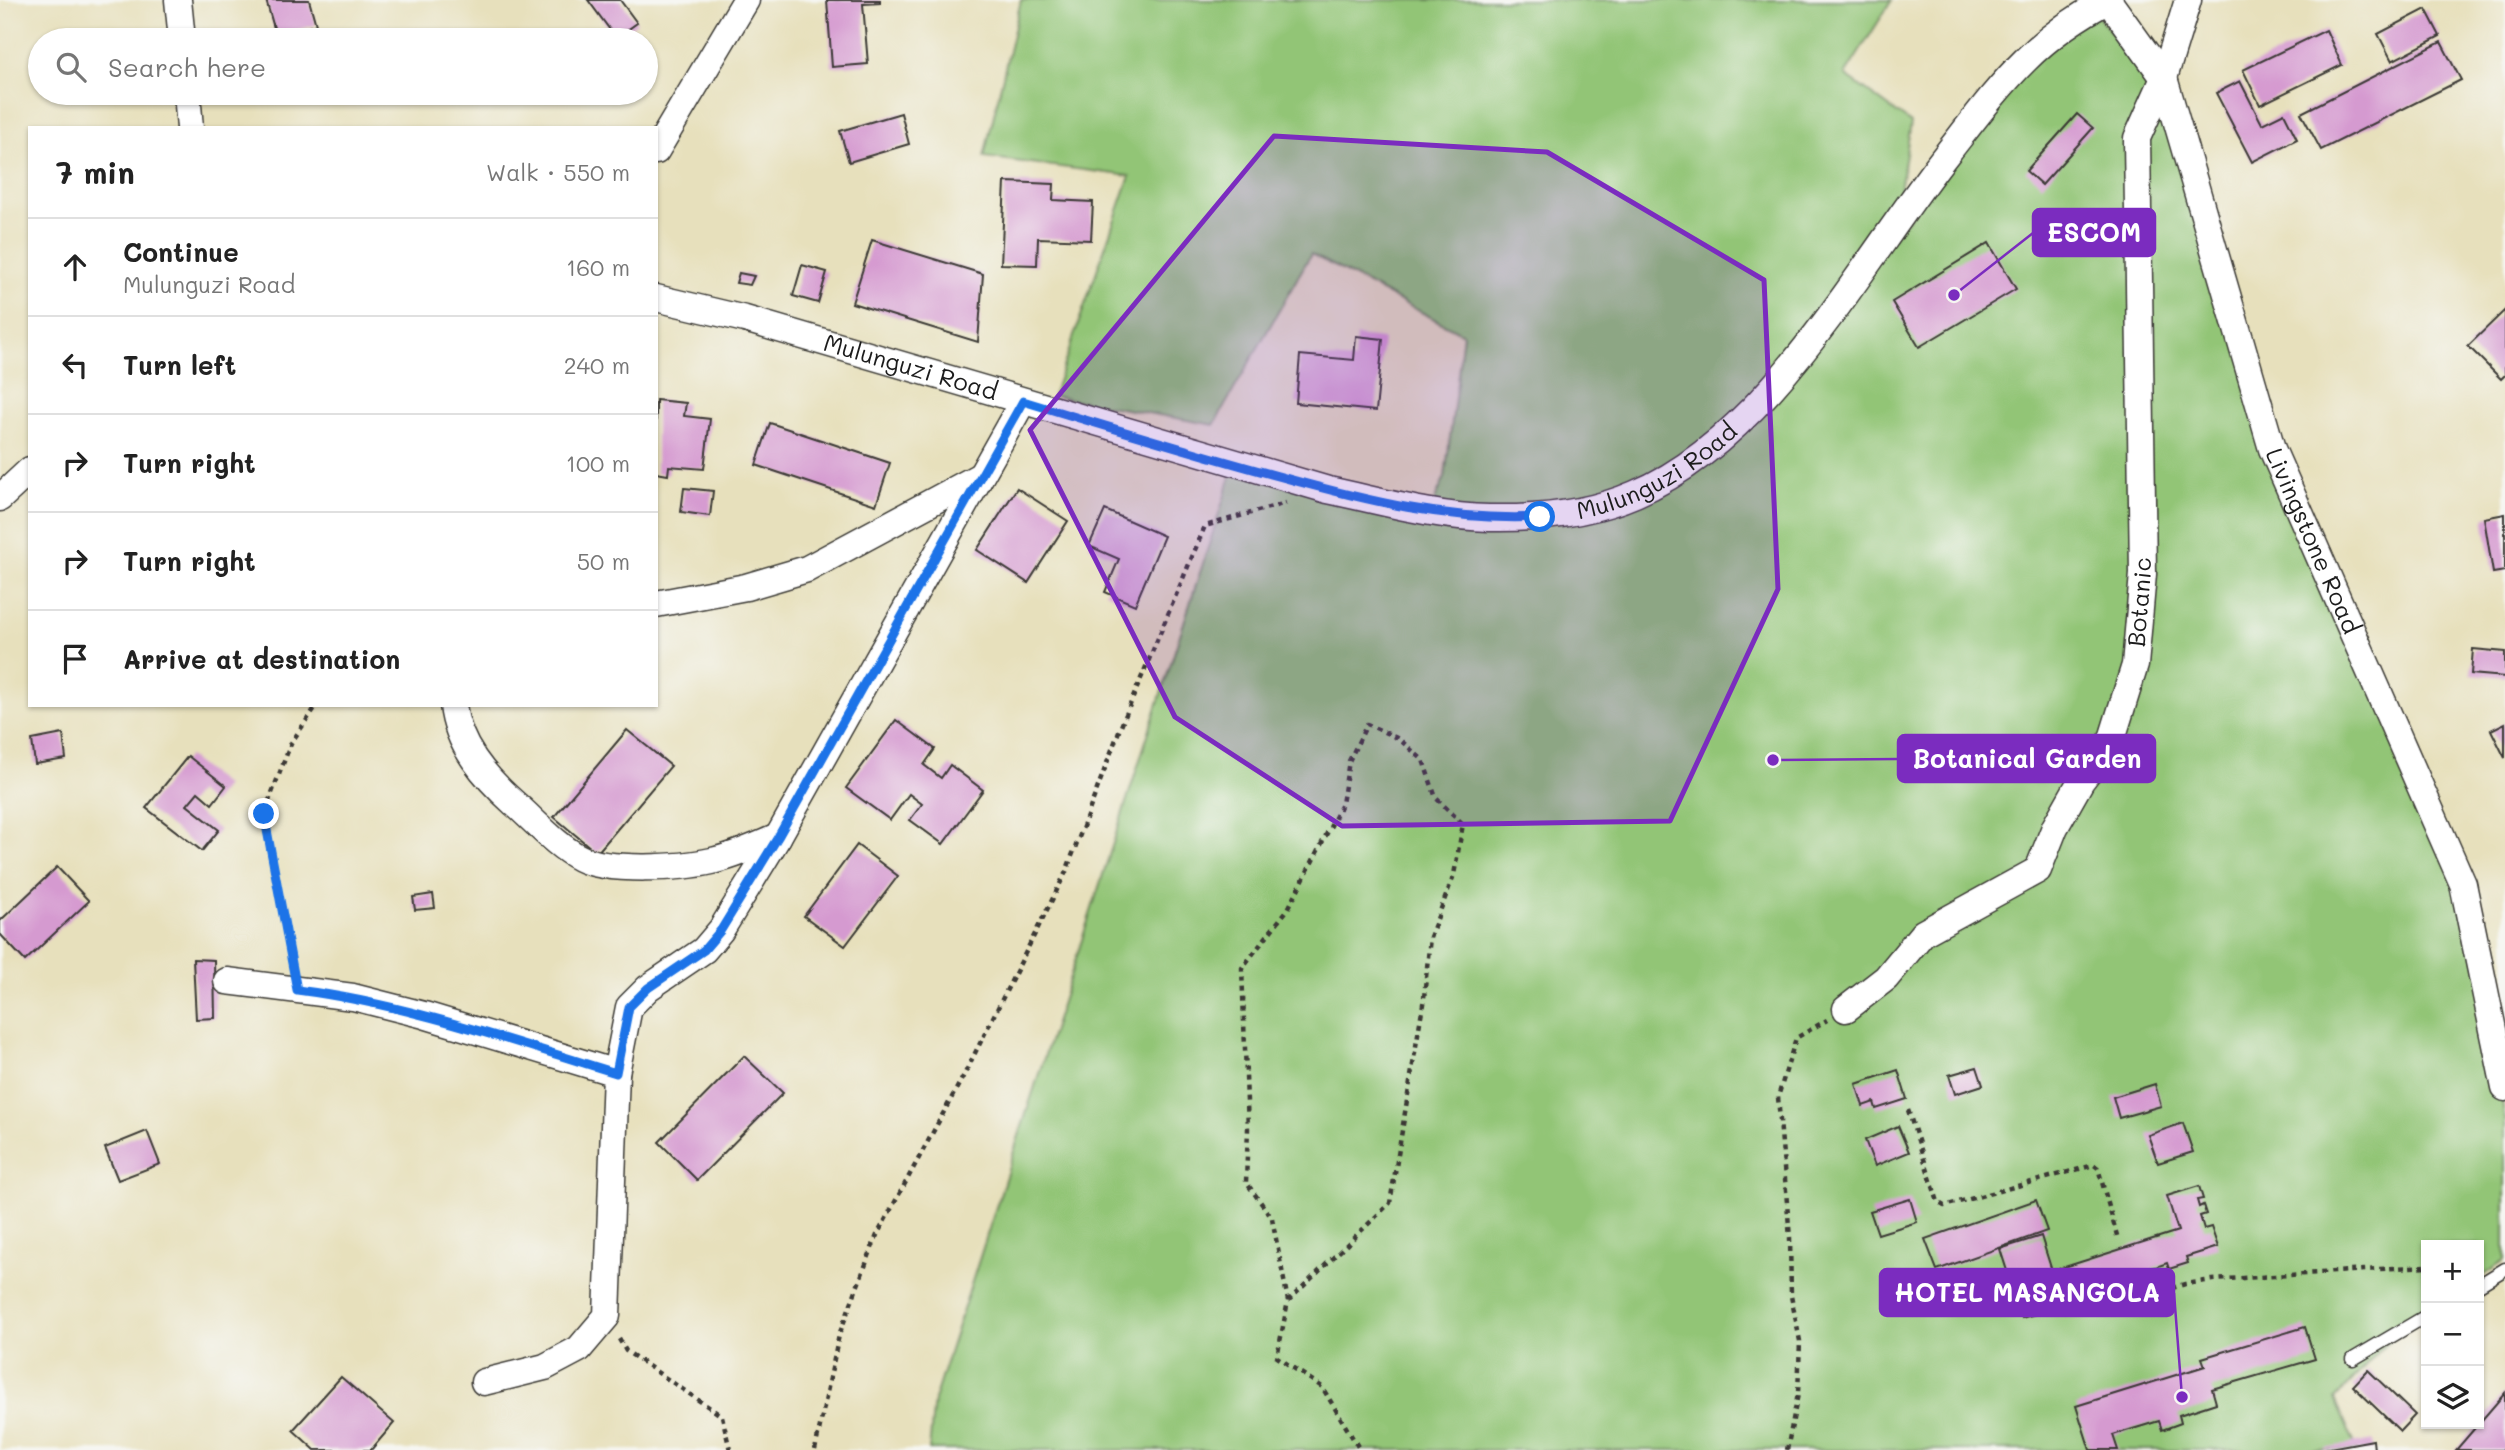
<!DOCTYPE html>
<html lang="en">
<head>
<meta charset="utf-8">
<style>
	body { margin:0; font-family:Mali,sans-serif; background:#f2f2f2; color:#222 }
	.controls { position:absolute; right:21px; bottom:21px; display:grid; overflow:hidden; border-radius:0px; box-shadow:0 2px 5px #0004 }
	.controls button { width:63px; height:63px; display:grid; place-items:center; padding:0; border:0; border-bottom:2px solid #e0e0e0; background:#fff; color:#222; font:35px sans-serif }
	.stop { position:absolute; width:21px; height:21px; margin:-16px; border:5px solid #1a73e8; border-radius:50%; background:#fff }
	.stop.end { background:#1a73e8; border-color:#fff; box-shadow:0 2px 7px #0008 }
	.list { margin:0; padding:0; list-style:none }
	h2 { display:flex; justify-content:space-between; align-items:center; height:91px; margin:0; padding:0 28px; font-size:30px }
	h2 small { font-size:23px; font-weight:400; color:#767676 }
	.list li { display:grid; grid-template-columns:46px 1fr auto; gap:21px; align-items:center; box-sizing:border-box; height:98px; padding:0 28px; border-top:2px solid #e0e0e0 }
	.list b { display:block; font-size:26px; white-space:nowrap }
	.list p { margin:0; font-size:23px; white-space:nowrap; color:#767676 }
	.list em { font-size:23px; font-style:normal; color:#767676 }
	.icon { flex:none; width:38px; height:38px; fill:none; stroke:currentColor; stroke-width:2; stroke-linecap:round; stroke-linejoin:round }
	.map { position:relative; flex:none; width:2505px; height:1450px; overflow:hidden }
	.search { position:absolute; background:#fff; box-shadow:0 2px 5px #0004; left:28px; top:28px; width:630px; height:77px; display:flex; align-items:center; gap:18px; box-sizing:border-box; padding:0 24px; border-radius:38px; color:#767676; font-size:26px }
	.panel { position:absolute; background:#fff; box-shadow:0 2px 5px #0004; left:28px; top:126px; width:630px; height:581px; border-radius:0px }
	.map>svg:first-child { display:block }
</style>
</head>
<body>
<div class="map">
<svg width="2505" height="1450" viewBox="0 0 2505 1450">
	<rect width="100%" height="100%" fill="#f6f6f2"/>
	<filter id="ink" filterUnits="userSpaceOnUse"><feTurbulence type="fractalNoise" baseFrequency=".0143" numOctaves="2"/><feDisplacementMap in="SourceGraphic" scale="14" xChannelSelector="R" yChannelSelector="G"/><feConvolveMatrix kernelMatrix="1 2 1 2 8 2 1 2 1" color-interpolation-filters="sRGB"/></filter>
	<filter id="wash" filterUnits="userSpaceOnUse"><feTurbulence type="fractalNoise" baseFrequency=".00686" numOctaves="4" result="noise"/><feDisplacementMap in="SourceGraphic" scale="28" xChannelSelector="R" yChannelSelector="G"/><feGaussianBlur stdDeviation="1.57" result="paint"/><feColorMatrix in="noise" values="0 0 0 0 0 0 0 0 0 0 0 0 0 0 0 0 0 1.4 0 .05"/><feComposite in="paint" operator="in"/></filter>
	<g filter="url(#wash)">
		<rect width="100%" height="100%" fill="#e7e0bc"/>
		<polygon fill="#92c576" stroke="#577049" stroke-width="2" points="1021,0 1892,0 1845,75 1911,123 1892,239 2036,52 2093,11 2182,113 2267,452 2468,896 2505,1120 2505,1261 2479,1278 2479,1245 2426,1245 2426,1313 2394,1335 2335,1399 2357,1450 929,1450 934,1400 1233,470 1425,522 1445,477 1463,334 1311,254 1214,425 1053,396 1130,176 984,157"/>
		<g id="blocks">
			<g fill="#d59ad0">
				<polygon points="266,0 309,0 316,25 276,35"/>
				<polygon points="588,0 620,0 637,23 616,38"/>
				<polygon points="827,0 880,0 880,3 863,4 868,64 832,67"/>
				<polygon points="2426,9 2440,36 2392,61 2378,34"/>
				<polygon points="2326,30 2342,65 2260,105 2243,70"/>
				<polygon points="2441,42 2461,80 2321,150 2301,113"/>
				<polygon points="2240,81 2262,124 2284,113 2297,139 2252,162 2216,93"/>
				<polygon points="901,113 909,144 849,162 840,131"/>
				<polygon points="2077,114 2093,128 2042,185 2026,171"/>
				<polygon points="1005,182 1054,184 1053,200 1093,202 1091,240 1038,238 1037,265 1001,264"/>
				<polygon points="872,240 983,274 978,342 852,303"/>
				<polygon points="1989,243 2016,289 1919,347 1892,302"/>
				<polygon points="802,265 827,272 818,303 793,296"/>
				<polygon points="739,273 754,276 750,285 736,283"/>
				<polygon points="2505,310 2505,375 2501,379 2468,346"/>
				<polygon points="1356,336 1383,339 1376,411 1296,403 1300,355 1354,360"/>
				<polygon points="656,400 686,403 684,416 710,419 704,469 669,466 668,475 656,473"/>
				<polygon points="770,423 890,463 876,505 756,465"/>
				<polygon points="684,488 713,491 710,516 681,512"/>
				<polygon points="1017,488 1068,521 1028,583 977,550"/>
				<polygon points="1105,510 1164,536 1135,605 1105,592 1119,559 1089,546"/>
				<polygon points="2505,514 2505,571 2493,573 2484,518"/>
				<polygon points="2473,649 2505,652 2505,677 2471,674"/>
				<polygon points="896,720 935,749 924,765 941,778 950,765 983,790 943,844 910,820 922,804 909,794 890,820 846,788"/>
				<polygon points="2505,723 2505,758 2491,730"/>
				<polygon points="627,730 671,766 597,853 554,817"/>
				<polygon points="63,734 66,759 35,764 32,740"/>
				<polygon points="188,756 226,786 212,804 198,792 187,805 219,830 202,851 146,808"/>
				<polygon points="857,845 898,876 845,946 804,916"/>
				<polygon points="57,867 89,901 25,961 0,934 0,921"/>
				<polygon points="433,894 435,908 415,910 413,897"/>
				<polygon points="193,959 214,960 215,1018 196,1019"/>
				<polygon points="744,1056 783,1093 697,1180 659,1142"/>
				<polygon points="1977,1067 1983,1085 1955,1094 1949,1075"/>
				<polygon points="1898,1070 1907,1099 1876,1109 1874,1102 1863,1106 1856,1084"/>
				<polygon points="2155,1084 2161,1106 2119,1118 2113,1097"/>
				<polygon points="2183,1123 2193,1152 2158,1163 2148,1135"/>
				<polygon points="1898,1126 1909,1152 1875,1166 1865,1140"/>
				<polygon points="147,1131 160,1164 118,1180 105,1148"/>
				<polygon points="2199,1186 2203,1199 2197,1200 2199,1207 2203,1205 2206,1214 2200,1216 2204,1229 2211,1227 2218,1247 2186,1257 2188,1263 2169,1269 2167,1263 2153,1268 2156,1276 2022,1318 2000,1249 2041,1236 2052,1271 2178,1231 2167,1196"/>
				<polygon points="1910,1199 1917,1222 1878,1234 1870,1211"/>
				<polygon points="2036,1200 2047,1231 1937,1270 1925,1239"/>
				<polygon points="2305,1327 2315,1359 2212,1389 2216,1403 2179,1415 2181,1423 2162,1430 2159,1421 2113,1435 2118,1450 2090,1450 2076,1406 2205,1366 2202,1358"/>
				<polygon points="2368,1370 2415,1415 2400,1431 2353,1386"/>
				<polygon points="341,1377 394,1423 371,1450 315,1450 293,1430"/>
				<polygon points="2505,1393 2505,1450 2456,1450"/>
				<polygon points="2373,1440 2374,1450 2324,1450 2324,1449"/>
			</g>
		</g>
	</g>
	<g filter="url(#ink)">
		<use href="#blocks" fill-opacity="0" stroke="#3a3934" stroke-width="2"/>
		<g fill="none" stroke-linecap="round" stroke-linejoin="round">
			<defs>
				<g id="service">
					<polyline points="2479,1285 2505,1269"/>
					<polyline points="2353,1359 2426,1316"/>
				</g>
				<g id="minor">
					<polyline points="178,0 182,40"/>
					<path id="s1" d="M 2108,0 L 2164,78 L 2272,449 L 2463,884 L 2505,1088"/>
					<polyline points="187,93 190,128"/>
					<polyline points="656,151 746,0"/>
					<path id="s2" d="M 656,298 L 745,319 L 1328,490 C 1381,501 1435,517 1489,518 C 1538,519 1589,514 1635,494 C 1770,437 1861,262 1949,151 C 2000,86 2034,38 2109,0"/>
					<polyline points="0,498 30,470"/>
					<polyline points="656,604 746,587 807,569 980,476"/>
					<path d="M 453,705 C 457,745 485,777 514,803 C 534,820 556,846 580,858 C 607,872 682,868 712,861 C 735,856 756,846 778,837"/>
					<polyline points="227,981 353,997 424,1015 616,1073"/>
					<path id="s3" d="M 1846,1009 L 1886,978 L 1923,933 L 2038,870 L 2055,827 L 2081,781 L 2111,742 L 2135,665 L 2143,574 L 2137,138 L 2164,78 L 2188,0"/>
					<polyline points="484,1382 545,1367 579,1349 607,1316 616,1073 629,1007 648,988 704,950 721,930 778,837 1023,401"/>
				</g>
			</defs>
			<use href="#service" stroke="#3a3934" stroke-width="15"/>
			<use href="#minor" stroke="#3a3934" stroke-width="29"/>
			<g stroke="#3a3934" stroke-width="4.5" stroke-dasharray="5 5" stroke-linecap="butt">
				<polyline points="293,969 264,814 291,743 317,705"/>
				<polyline points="1908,1110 1938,1202 1944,1206 2094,1165 2098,1168 2118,1239"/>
				<polyline points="2135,1293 2140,1298 2185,1284 2213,1280 2426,1266"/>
				<polyline points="1288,1301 1390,1203 1424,998 1430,937 1454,875 1463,824 1436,798 1423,760 1399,739 1367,724 1349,761 1342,804 1288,909 1242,968 1248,1129 1246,1182 1272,1218 1288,1301 1277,1357 1322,1387 1360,1450"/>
				<polyline points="619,1339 626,1351 722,1416 730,1450"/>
				<polyline points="815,1450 839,1335 877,1235 964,1075 1066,872 1119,731 1205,526 1286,503"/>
				<polyline points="1787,1450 1798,1394 1800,1341 1791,1296 1790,1238 1778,1097 1796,1038 1827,1020"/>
			</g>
			<use href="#service" stroke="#fff" stroke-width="12"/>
			<use href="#minor" stroke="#fff" stroke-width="26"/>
		</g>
	</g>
	<g fill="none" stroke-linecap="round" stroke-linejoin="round" filter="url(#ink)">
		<path stroke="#1a73e8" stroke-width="9" d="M 264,814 L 297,990 C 407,1004 511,1041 616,1073 L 629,1007 L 648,988 L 704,950 L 721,930 L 778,837 L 1023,401 C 1108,427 1193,453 1278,476 C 1364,500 1450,522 1540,517"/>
	</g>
	<path fill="#7b2cbf" fill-opacity="0.2" stroke="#7b2cbf" stroke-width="5" stroke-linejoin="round" d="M 1274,136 L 1547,152 L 1764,280 L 1778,589 L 1670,821 L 1342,826 L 1175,717 L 1030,430 Z"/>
	<g text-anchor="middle" stroke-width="6" stroke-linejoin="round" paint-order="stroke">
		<g font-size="24" fill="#1c1c1c" stroke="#f6f6f2">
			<text dy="8" stroke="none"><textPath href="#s2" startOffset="264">Mulunguzi Road</textPath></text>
			<text dy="8" stroke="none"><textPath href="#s2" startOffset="1041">Mulunguzi Road</textPath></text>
			<text dy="8" stroke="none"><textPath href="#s1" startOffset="583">Livingstone Road</textPath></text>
			<text dy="8" stroke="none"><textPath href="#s3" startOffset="532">Botanic</textPath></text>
		</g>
	</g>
	<path fill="none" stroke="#7b2cbf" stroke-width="2.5" d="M1954 295L2033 233M1773 760L1898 759M2182 1397L2174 1293"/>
	<g fill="#7b2cbf" stroke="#f6f6f2" stroke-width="2.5">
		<circle cx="1954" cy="295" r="7"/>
		<circle cx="1773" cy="760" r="7"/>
		<circle cx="2182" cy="1397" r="7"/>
	</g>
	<g fill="#7b2cbf" stroke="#7b2cbf" stroke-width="2.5">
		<rect x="2033" y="209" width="122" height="47" rx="7"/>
		<rect x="1898" y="735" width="257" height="47" rx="7"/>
		<rect x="1880" y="1269" width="294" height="47" rx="7"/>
	</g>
	<g font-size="26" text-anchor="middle" font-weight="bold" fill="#fff">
		<text x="2094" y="242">ESCOM</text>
		<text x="2027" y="768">Botanical Garden</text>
		<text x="2027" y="1302">HOTEL MASANGOLA</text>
	</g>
</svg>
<div class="controls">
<button>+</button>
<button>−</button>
<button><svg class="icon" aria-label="layers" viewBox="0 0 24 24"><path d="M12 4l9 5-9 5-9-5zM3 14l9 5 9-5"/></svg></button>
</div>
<div class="stop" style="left:1540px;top:517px"></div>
<div class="stop end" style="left:264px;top:814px"></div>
<div class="search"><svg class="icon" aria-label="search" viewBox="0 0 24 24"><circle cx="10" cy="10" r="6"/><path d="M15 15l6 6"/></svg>Search here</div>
<section class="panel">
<h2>7 min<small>Walk · 550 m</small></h2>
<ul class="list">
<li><svg class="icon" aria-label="ahead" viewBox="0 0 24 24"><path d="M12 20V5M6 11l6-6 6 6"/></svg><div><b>Continue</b><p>Mulunguzi Road</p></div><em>160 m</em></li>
<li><svg class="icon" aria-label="left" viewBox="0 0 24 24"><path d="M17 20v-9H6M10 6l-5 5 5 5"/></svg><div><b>Turn left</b></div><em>240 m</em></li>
<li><svg class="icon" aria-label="right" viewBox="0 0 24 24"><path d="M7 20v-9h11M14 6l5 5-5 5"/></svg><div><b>Turn right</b></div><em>100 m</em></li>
<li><svg class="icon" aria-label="right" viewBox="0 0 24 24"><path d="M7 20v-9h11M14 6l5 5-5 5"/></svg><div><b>Turn right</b></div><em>50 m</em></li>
<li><svg class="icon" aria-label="arrive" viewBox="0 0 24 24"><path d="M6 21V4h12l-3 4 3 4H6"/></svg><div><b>Arrive at destination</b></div></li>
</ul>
</section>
</div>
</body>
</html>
